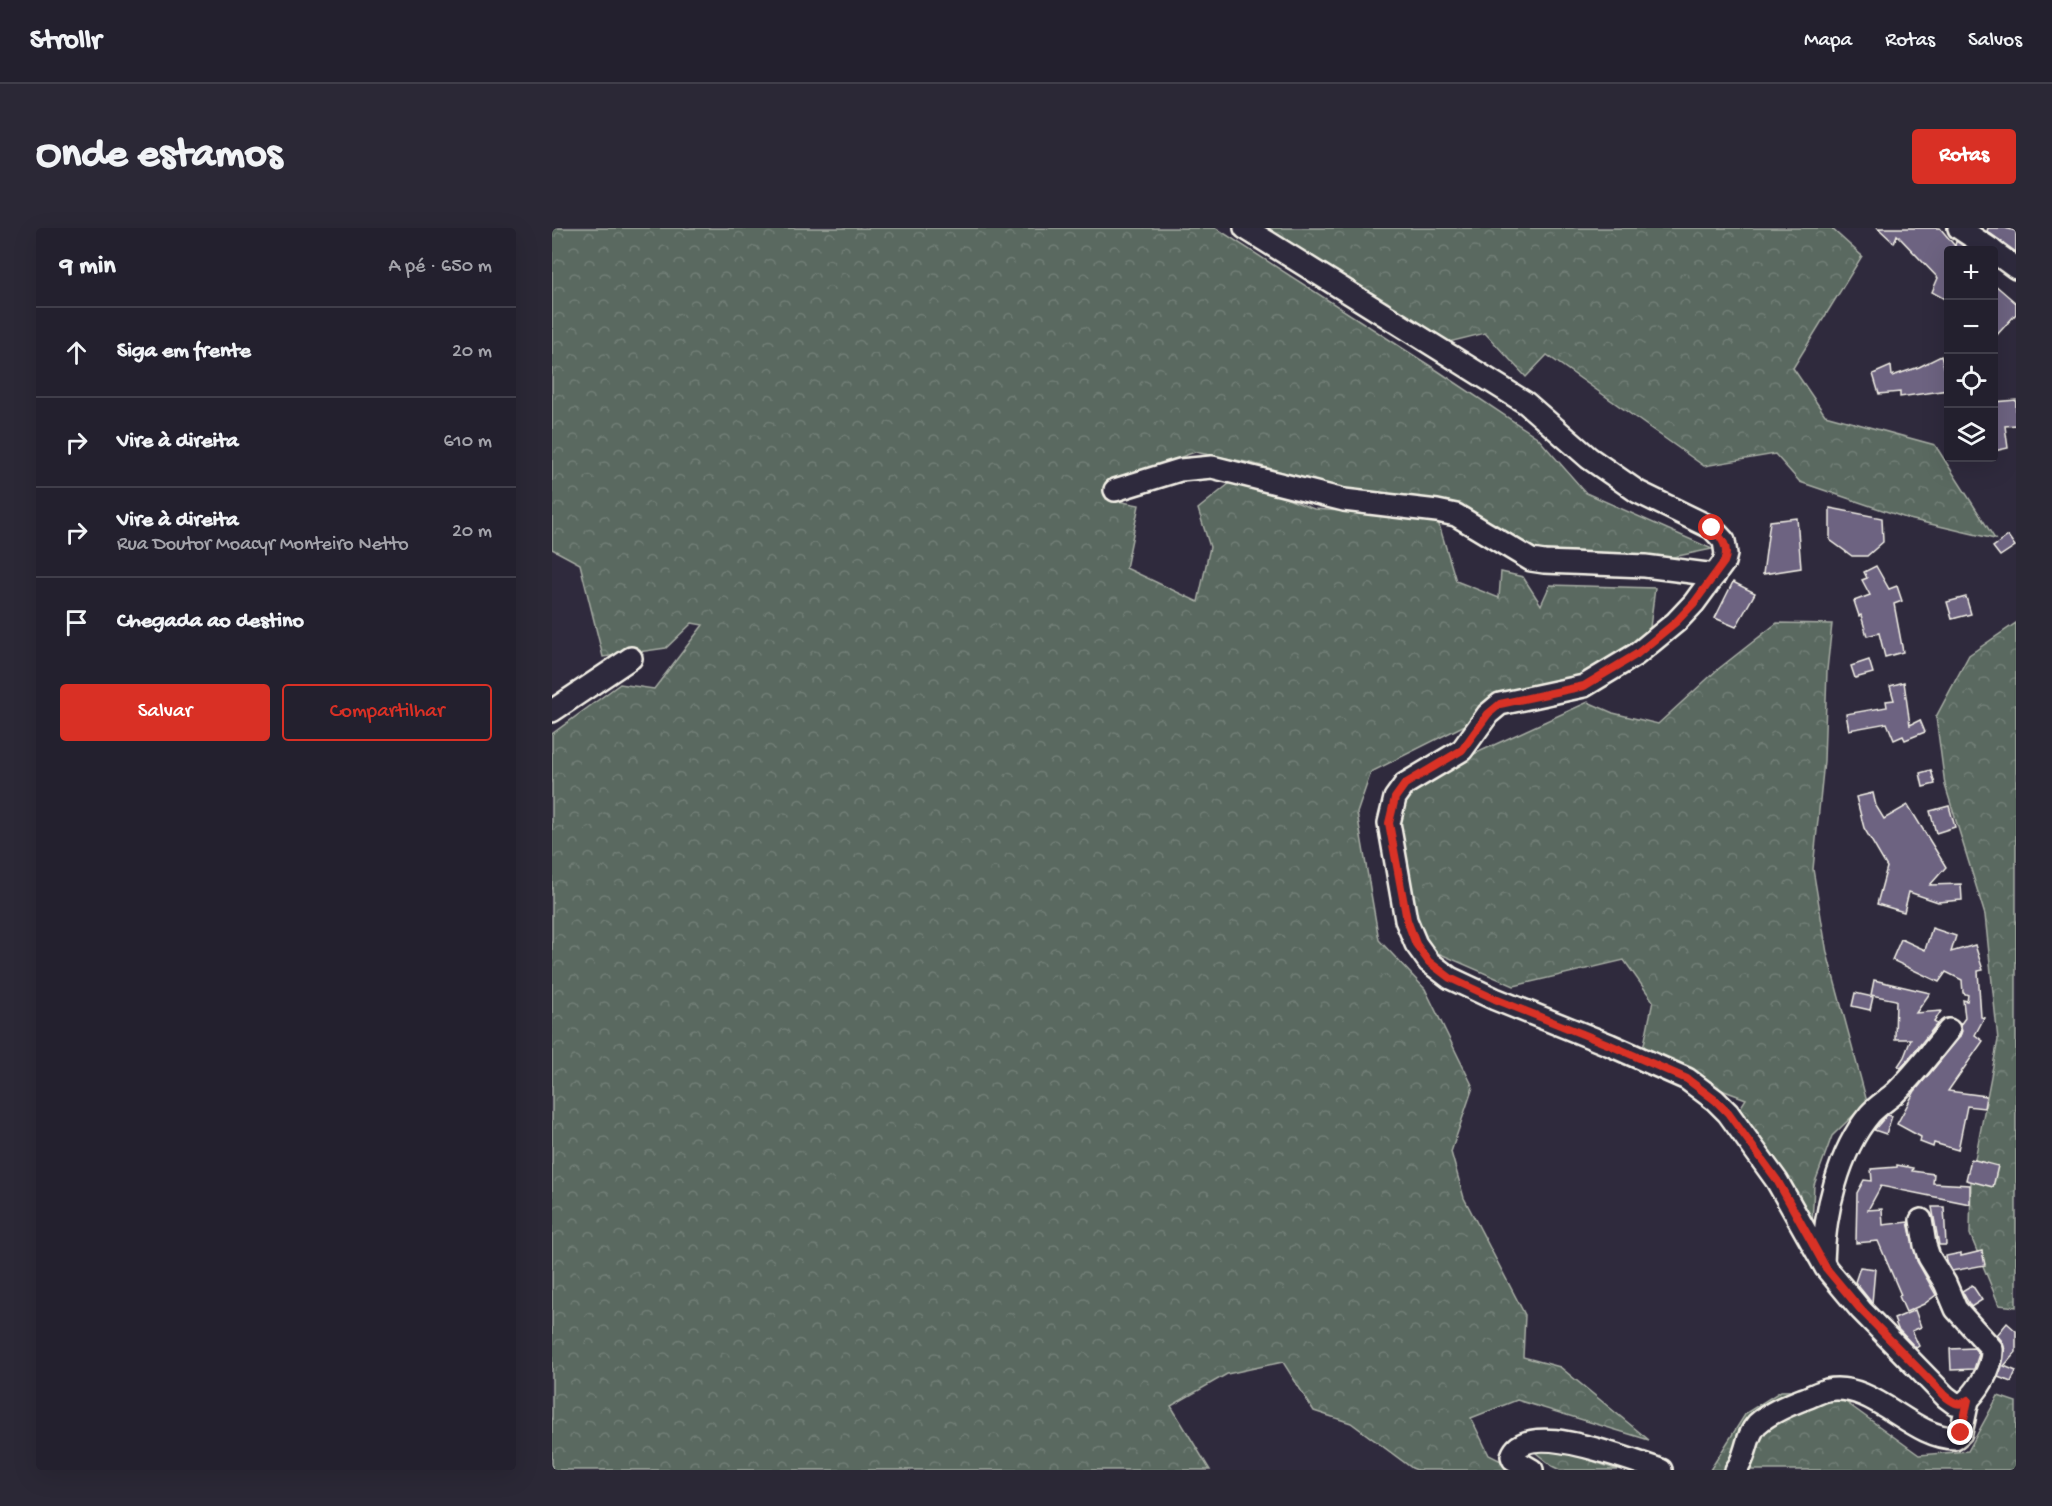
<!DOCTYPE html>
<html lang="pt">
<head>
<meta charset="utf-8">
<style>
	body { margin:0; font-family:"Gochi Hand",sans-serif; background:#2b2836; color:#f1f3f6 }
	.controls { position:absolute; right:18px; top:18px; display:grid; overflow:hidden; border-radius:6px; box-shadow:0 6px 24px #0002 }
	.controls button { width:54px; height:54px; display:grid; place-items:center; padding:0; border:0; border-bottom:2px solid #403e4a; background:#23202e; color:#f1f3f6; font:30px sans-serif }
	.stop { position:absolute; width:18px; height:18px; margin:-14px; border:4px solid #d93025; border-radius:50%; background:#fff }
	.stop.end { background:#d93025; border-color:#fff; box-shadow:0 2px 6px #0008 }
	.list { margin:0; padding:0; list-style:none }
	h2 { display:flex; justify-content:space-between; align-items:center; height:78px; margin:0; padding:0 24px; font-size:26px }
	h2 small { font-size:20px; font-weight:400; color:#a3a3aa }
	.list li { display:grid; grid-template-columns:39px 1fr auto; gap:18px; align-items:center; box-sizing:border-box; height:90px; padding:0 24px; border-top:2px solid #403e4a }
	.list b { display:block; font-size:22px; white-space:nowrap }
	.list p { margin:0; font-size:20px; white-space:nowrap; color:#a3a3aa }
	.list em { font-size:20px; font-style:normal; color:#a3a3aa }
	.actions { display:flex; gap:12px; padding:18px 24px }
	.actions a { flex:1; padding:14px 0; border:2px solid #d93025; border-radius:6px; text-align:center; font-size:21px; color:#d93025 }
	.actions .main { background:#d93025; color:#fff }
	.icon { flex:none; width:33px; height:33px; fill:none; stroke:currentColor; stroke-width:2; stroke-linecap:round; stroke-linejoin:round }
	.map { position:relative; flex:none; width:1464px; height:1242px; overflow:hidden; border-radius:6px }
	header { display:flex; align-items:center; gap:36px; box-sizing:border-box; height:84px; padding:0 30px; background:#23202e; border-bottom:2px solid #403e4a }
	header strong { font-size:28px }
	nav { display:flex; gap:33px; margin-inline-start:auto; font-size:21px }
	.intro { display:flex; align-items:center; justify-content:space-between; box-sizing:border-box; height:144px; padding:0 36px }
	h1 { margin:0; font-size:42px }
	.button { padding:15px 27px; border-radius:6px; background:#d93025; color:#fff; font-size:21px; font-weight:700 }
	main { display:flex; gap:36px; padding:0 36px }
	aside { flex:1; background:#23202e; border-radius:6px; box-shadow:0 6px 24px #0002 }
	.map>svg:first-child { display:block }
</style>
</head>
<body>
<header>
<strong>Strollr</strong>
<nav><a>Mapa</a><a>Rotas</a><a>Salvos</a></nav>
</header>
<div class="intro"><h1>Onde estamos</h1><a class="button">Rotas</a></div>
<main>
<aside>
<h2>9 min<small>A pé · 650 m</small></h2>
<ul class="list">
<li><svg class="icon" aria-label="ahead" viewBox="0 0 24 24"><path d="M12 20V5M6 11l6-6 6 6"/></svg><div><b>Siga em frente</b></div><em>20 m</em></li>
<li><svg class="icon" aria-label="right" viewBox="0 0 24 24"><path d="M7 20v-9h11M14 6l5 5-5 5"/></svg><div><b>Vire à direita</b></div><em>610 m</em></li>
<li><svg class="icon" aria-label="right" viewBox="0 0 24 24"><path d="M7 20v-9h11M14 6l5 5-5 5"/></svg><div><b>Vire à direita</b><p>Rua Doutor Moacyr Monteiro Netto</p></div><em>20 m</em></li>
<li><svg class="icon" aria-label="arrive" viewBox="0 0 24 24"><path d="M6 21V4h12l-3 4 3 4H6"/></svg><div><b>Chegada ao destino</b></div></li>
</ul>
<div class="actions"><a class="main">Salvar</a><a>Compartilhar</a></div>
</aside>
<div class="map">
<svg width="1464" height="1242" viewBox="0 0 1464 1242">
	<defs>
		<pattern id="forest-crowns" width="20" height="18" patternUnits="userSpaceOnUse" patternTransform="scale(1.5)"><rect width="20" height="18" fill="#5a6960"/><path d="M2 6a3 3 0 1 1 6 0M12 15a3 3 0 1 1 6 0" fill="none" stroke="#727f77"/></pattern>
	</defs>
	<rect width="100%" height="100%" fill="#2f2a3d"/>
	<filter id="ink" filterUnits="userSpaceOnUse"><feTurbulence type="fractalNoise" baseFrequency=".0167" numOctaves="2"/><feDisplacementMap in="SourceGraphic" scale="12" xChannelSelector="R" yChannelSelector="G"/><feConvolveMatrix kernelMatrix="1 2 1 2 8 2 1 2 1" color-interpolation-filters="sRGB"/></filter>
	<g filter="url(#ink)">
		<g fill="url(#forest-crowns)" stroke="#a7ada4" stroke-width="1.5">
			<polygon points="0,0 664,0 886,143 985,209 1034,265 1160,321 1097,334 977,334 905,278 801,264 699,235 643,224 559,254 554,271 587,277 574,340 646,374 658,319 646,281 683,251 762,281 885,290 904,353 947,370 949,344 971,349 989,377 998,357 1103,360 1097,407 1052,444 911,498 819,544 805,585 827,712 873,761 921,859 899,924 912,970 973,1087 971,1129 1008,1139 1097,1212 965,1172 919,1190 937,1227 967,1242 865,1242 860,1240 799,1195 762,1183 731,1134 675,1146 619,1178 658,1242 0,1242 0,506 68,456 102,461 151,397 140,395 114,420 51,429 28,336 0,321"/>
			<polygon points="712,0 1279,0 1310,28 1241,140 1273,187 1383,217 1443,311 1357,291 1248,254 1223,226 1152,238 995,127 974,149 933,105 893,115"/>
			<polygon points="1225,395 1280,396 1275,442 1272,533 1261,641 1275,725 1315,874 1280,908 1262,957 1259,1016 1178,896 1194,871 1164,860 1090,826 1101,773 1072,732 962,758 879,722 860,681 848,596 856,565 885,543 1036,474 1061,485 1106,496 1165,442"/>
			<polygon points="1464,395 1464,1079 1447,1077 1418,1006 1419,952 1446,812 1433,687 1393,557 1384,489 1417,427"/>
			<polygon points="1277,1162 1367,1227 1416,1223 1446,1168 1464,1174 1464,1242 1158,1242 1194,1185 1229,1163"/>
			<polygon points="1009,1222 1066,1242 1008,1242 1000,1238 983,1224"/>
		</g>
		<g fill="#6d6381" stroke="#f4f1e8" stroke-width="1.5">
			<polygon points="1326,0 1388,0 1403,18 1404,13 1418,22 1396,22 1396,73 1380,64 1386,50 1345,7 1342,15"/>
			<polygon points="1436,0 1453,0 1464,3 1464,24 1435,3"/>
			<polygon points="1442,56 1464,75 1464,86 1442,110"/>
			<polygon points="1389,128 1396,152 1396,162 1348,169 1348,164 1327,166 1321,146 1339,138 1340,148 1367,139"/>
			<polygon points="1464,172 1464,197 1453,198 1456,220 1442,223 1442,174"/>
			<polygon points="1278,280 1330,290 1331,314 1315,328 1300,328 1278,312"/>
			<polygon points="1245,290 1249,340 1211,346 1218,293"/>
			<polygon points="1456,308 1463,318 1448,328 1441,319"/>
			<polygon points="1324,338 1337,361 1345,358 1350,373 1342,376 1351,424 1333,429 1327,405 1315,408 1309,387 1307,388 1302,373 1318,367 1310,352 1315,350 1312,344"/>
			<polygon points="1181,354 1203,365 1184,399 1163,390"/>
			<polygon points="1414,369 1419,386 1400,391 1395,374"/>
			<polygon points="1317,432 1321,445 1303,450 1299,438"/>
			<polygon points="1352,454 1358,497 1368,492 1373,504 1353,512 1351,508 1342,512 1335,495 1297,502 1294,486 1335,479 1334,473 1342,472 1338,458"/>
			<polygon points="1379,542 1383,556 1371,559 1368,545"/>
			<polygon points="1321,565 1324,578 1332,591 1356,577 1394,639 1378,657 1409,656 1410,672 1386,674 1357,664 1352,684 1325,676 1335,639 1312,600 1304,569"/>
			<polygon points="1397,578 1403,599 1384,605 1378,583"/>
			<polygon points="1380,700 1404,708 1399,724 1423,717 1431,742 1426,743 1429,789 1432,790 1423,807 1431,813 1396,863 1434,868 1432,880 1415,878 1406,922 1382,915 1381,919 1368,914 1369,909 1345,896 1363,863 1407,810 1410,803 1408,797 1413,790 1411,772 1415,773 1416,767 1411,765 1410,752 1394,744 1387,754 1340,732 1349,711 1373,722"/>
			<polygon points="1322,752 1378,765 1364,785 1389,783 1382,794 1385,796 1349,840 1346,838 1352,829 1359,811 1343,811 1344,772 1319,767"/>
			<polygon points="1303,765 1321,769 1318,782 1300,778"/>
			<polygon points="1335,887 1340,888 1334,906 1322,902"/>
			<polygon points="1419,931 1446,938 1441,959 1414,952"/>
			<polygon points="1345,937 1361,940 1360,943 1382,946 1381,955 1418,957 1418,976 1329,958 1316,982 1330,981 1331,997 1356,994 1365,1033 1384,1067 1372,1076 1354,1084 1347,1068 1349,1067 1326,1013 1304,1015 1305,965 1312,952 1320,953 1319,941 1345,939"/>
			<polygon points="1380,979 1392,979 1394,1017 1387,1017"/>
			<polygon points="1430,1023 1433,1037 1400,1043 1395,1034 1394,1028 1409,1025 1409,1028"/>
			<polygon points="1308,1039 1323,1041 1320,1075 1303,1054"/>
			<polygon points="1420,1057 1430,1072 1419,1079 1410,1063"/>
			<polygon points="1363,1082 1369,1099 1360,1103 1367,1118 1364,1120 1346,1101 1342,1091"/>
			<polygon points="1455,1095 1464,1103 1464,1124 1452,1138 1464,1143 1459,1154 1446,1149 1453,1122 1450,1113 1445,1107"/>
			<polygon points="1422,1120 1427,1126 1422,1141 1399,1142 1398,1121"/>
		</g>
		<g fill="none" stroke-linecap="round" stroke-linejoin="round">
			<defs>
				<g id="minor">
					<path d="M 693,0 L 974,175 L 1037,230 L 1086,264 L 1160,300 L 1172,313 L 1174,326 L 1172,334 L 1142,375 L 1124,394 L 1085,426 L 1032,458 L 948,476 L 936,486 L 910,522 L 853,556 L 843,570 L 837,595 L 854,692 L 864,716 L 877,734 L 898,750 L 943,771 L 1058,817 L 1135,851 L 1163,872 L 1176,885 L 1225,953 L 1274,1040 L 1309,1082 L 1394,1169 L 1402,1175 L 1411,1176 C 1425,1165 1441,1140 1440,1121 L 1404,1081 L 1393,1055 L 1377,1029 L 1373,1017 L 1369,992"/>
					<polyline points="1407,0 1440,22"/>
					<polyline points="1442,24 1464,40"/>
					<polyline points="563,262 628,242 660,239 792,272 885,283 904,287 979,332 992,334 1093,338 1163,347"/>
					<polyline points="0,483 79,430"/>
					<path d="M 1271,1034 C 1272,986 1286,924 1318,886 C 1325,878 1335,872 1343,865 C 1363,846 1380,823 1397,802"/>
					<path d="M 980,1242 L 961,1231 L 960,1228 C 974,1189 1082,1234 1109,1242"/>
					<path d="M 1184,1242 C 1195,1229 1193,1209 1205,1196 C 1217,1185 1234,1178 1249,1172 C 1258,1169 1267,1164 1275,1162 C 1322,1153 1359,1210 1403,1210 L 1409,1205 L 1416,1172"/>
				</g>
			</defs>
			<use href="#minor" stroke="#f4f1e8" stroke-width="26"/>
			<use href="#minor" stroke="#2f2a3d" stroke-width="21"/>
		</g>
	</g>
	<g fill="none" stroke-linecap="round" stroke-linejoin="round" filter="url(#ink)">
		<path stroke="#d93025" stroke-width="8" d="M 1160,300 C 1170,310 1178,320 1172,334 L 1142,375 L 1124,394 L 1085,426 L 1032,458 L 948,476 L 936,486 L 910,522 L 853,556 L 843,570 L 837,595 L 855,692 L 864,716 L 877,734 L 898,750 L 943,771 L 1058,817 L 1135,851 L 1163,872 L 1176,885 L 1225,952 L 1274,1040 L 1309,1082 L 1394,1169 C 1402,1175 1407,1179 1416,1172 L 1409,1205"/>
	</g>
</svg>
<div class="controls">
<button>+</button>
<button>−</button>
<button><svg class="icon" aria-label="locate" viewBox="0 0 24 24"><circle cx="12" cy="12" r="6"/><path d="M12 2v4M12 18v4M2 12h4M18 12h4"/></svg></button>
<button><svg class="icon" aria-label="layers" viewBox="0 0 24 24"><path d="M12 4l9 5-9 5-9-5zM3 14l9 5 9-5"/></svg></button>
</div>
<div class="stop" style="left:1160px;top:300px"></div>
<div class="stop end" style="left:1409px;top:1205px"></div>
</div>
</main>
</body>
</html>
